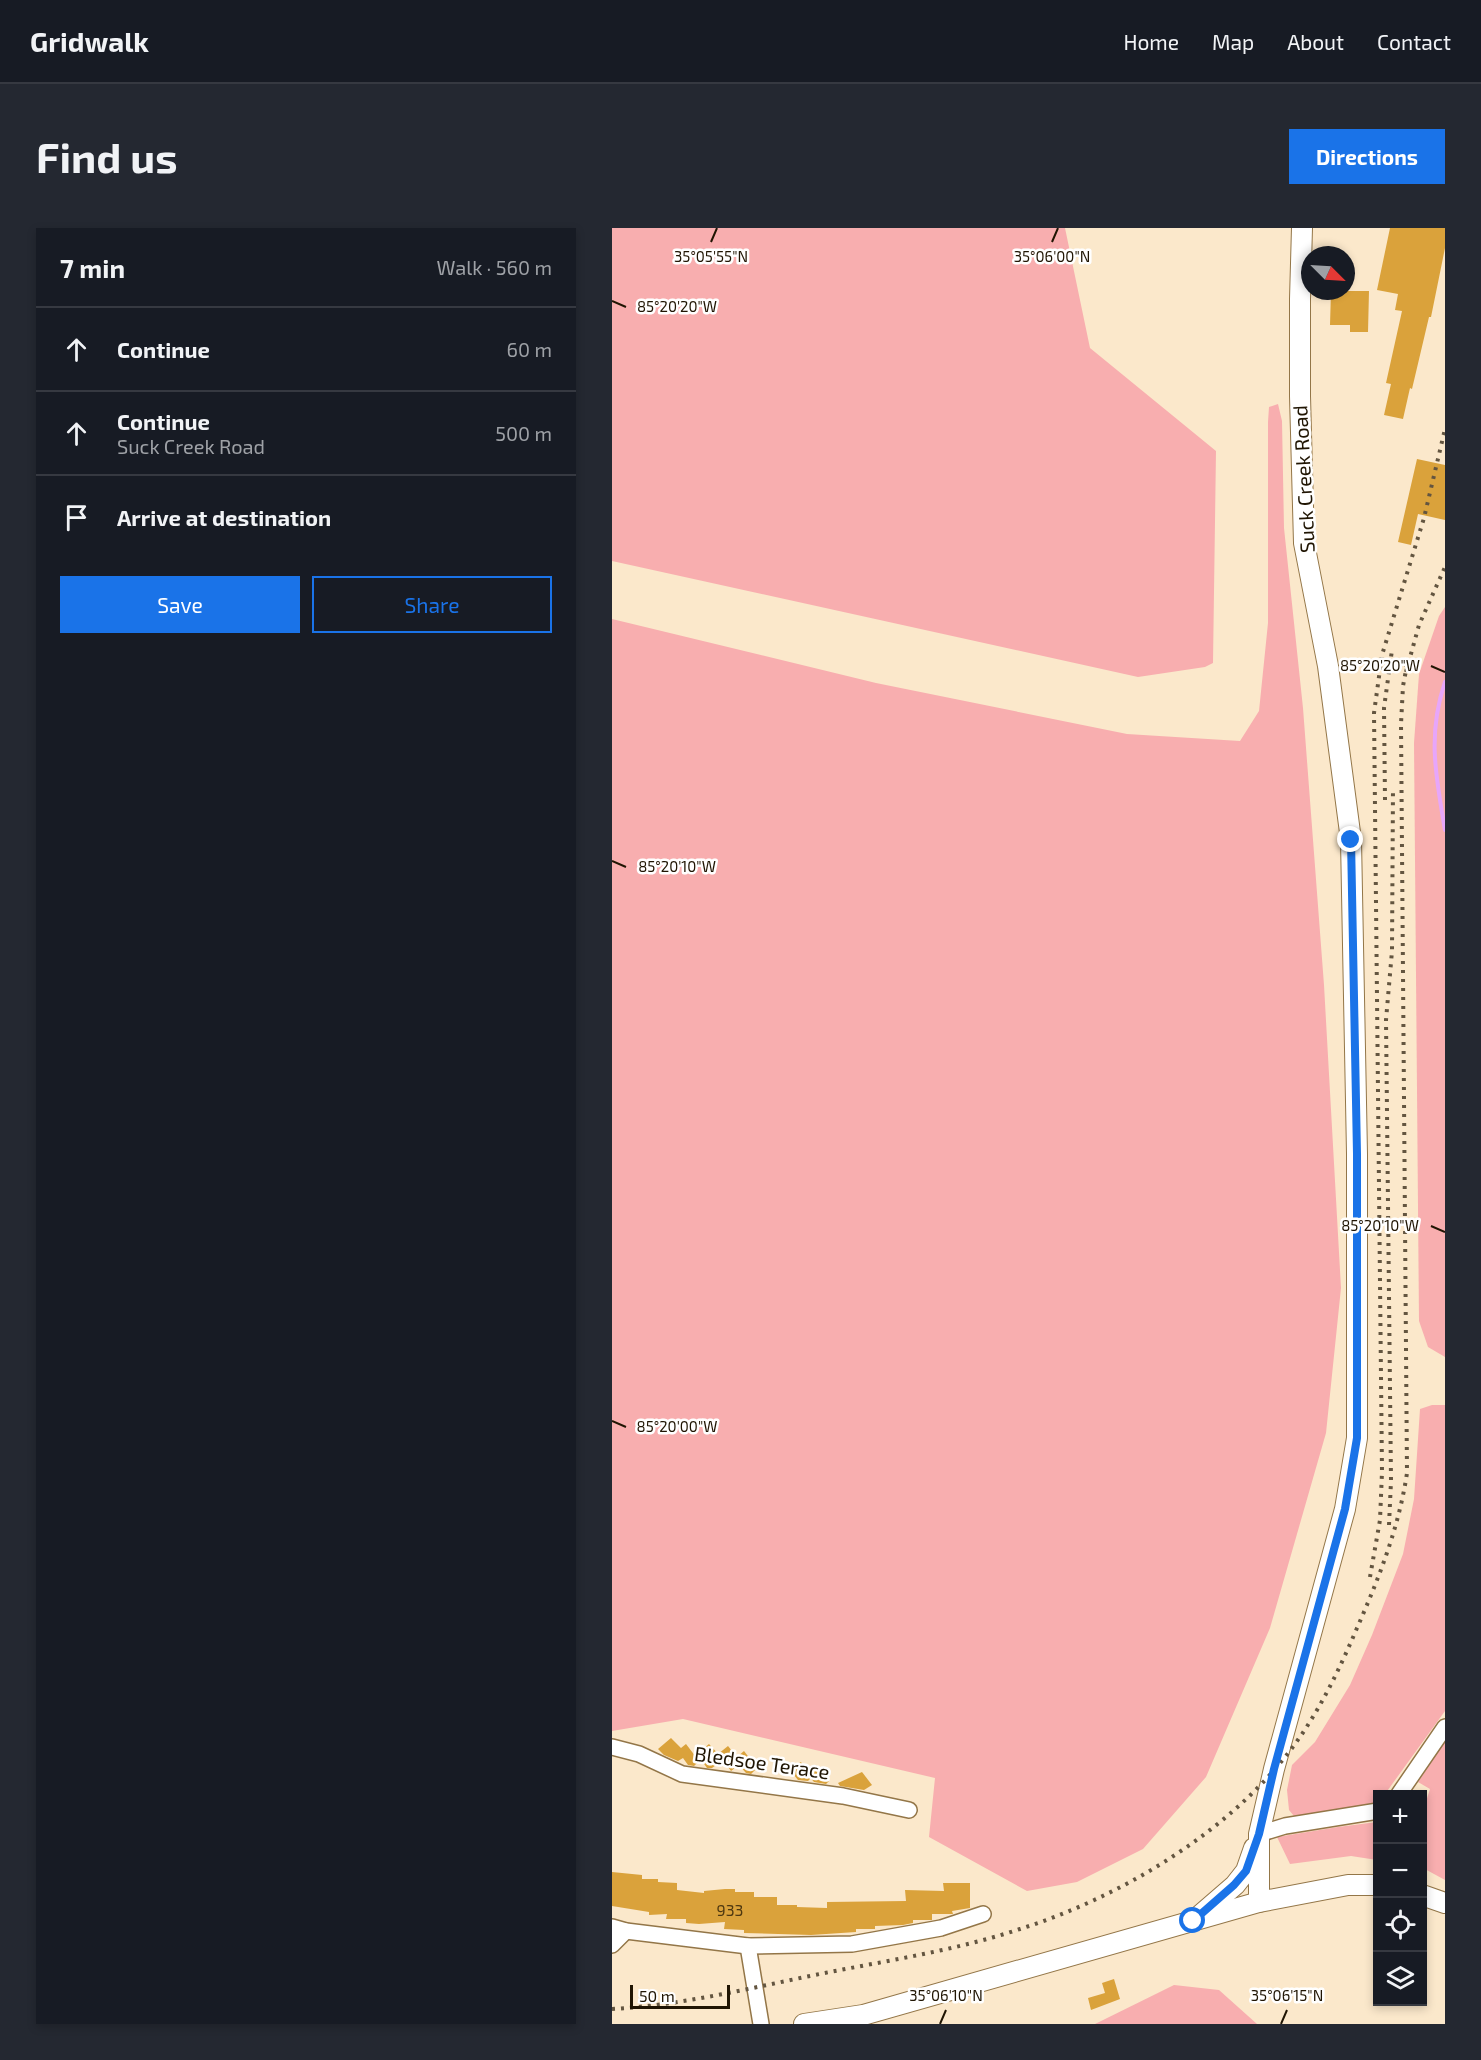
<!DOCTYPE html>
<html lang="en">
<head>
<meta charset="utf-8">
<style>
	body { margin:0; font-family:"Exo 2",sans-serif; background:#242831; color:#f1f3f6 }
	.controls { position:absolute; right:18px; bottom:18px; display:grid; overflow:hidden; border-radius:0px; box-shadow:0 3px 9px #0003 }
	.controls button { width:54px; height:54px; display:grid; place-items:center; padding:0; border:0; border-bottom:2px solid #363941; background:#171b24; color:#f1f3f6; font:30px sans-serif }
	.compass { position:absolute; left:689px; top:18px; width:54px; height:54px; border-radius:50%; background:#171b24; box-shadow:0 3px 9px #0003; rotate:114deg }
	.scale { position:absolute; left:18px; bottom:15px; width:100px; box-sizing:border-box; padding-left:6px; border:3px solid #201503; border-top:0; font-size:16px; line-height:21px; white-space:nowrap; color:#201503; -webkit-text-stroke:4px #fff; paint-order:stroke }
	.stop { position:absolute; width:18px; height:18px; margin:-14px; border:4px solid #1a73e8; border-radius:50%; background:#fff }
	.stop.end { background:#1a73e8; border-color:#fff; box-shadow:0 2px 6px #0008 }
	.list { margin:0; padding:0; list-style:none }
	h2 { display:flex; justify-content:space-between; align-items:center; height:78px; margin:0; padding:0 24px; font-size:26px }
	h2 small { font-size:20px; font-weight:400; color:#9ea1a6 }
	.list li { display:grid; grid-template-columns:39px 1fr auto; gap:18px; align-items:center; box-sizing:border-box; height:84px; padding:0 24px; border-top:2px solid #363941 }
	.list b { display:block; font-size:22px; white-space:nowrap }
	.list p { margin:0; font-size:20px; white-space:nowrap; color:#9ea1a6 }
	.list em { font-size:20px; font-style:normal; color:#9ea1a6 }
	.actions { display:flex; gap:12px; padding:18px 24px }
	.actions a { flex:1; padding:14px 0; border:2px solid #1a73e8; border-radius:0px; text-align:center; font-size:21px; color:#1a73e8 }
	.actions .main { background:#1a73e8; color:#fff }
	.icon { flex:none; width:33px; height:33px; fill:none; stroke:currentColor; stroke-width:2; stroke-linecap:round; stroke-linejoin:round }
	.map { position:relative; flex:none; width:833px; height:1796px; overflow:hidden; border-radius:0px }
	header { display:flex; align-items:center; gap:36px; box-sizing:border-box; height:84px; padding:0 30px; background:#171b24; border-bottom:2px solid #363941 }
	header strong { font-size:28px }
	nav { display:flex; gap:33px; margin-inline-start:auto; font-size:21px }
	.intro { display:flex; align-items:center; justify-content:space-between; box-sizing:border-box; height:144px; padding:0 36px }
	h1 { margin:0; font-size:42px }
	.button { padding:15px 27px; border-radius:0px; background:#1a73e8; color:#fff; font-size:21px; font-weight:700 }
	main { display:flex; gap:36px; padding:0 36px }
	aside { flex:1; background:#171b24; border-radius:0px; box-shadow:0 3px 9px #0003 }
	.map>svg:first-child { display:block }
</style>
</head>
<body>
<header>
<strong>Gridwalk</strong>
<nav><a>Home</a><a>Map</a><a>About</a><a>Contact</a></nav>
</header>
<div class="intro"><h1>Find us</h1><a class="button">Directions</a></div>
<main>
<aside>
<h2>7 min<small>Walk · 560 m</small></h2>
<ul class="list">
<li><svg class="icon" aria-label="ahead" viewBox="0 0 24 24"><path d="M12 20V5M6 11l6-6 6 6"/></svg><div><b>Continue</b></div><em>60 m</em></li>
<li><svg class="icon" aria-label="ahead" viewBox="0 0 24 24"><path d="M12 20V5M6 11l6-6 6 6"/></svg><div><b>Continue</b><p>Suck Creek Road</p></div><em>500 m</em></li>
<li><svg class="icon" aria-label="arrive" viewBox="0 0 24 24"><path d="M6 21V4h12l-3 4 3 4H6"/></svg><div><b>Arrive at destination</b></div></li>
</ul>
<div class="actions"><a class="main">Save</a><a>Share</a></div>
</aside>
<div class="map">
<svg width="833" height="1796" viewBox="0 0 833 1796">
	<rect width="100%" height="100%" fill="#fbe8cb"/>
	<g fill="#f8aeaf">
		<polygon points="0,0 453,0 478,120 604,223 601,435 593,439 526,449 0,333"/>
		<polygon points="666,176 670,193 672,300 691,480 712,757 729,1060 714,1205 658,1400 594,1549 531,1621 465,1654 415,1663 317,1609 323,1550 71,1491 0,1503 0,391 264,455 515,506 628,513 647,483 656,395 656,194 657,179"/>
		<polygon points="833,379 833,1129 816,1119 807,1093 802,515 807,446 827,388"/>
		<polygon points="820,1177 833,1177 833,1483 773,1566 766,1566 765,1573 754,1579 682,1588 677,1582 675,1562 680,1537 703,1514 738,1457 760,1407 791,1326 802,1271 808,1181"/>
		<polygon points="833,1513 833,1652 811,1640 811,1583 818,1561 806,1554"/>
		<polygon points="765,1594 765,1632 739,1628 678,1636 665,1609 726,1599"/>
		<polygon points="562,1757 607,1762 645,1796 483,1796"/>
	</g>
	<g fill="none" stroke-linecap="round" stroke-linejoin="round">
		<path stroke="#e7a6fa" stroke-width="4" d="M 833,454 C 815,507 824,549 833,602"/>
	</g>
	<g fill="#daa23b">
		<polygon points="778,0 833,0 833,20 819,89 817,89 800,161 798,160 791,191 772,187 779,156 774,155 790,83 783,82 786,66 765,62"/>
		<polygon points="719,63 757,63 756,104 738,104 738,97 718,97"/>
		<polygon points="805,231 833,237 833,292 806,286 799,317 786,314"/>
		<polygon points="59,1510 69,1520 74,1516 87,1533 82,1538 76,1537 71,1530 66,1533 52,1527 46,1521"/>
		<polygon points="97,1516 109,1529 106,1526 116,1518 125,1529 132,1523 145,1540 139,1546 134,1545 127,1537 119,1543 111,1532 100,1540 95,1540 85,1526"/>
		<polygon points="189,1534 195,1545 204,1537 217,1553 214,1556 202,1554 196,1547 198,1551 196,1553 186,1552 177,1541"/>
		<polygon points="250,1544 260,1557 252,1562 228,1558 226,1555"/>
		<polygon points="0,1644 30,1647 30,1651 46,1651 46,1654 65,1655 65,1662 92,1665 92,1663 113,1661 123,1661 123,1664 142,1664 142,1669 165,1669 165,1677 185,1677 185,1679 215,1680 215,1674 294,1673 293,1662 332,1663 331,1655 358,1655 358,1680 340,1683 341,1686 320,1686 320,1692 301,1692 301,1695 291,1697 263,1698 263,1701 244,1701 244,1704 199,1707 132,1705 132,1702 112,1701 113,1694 87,1696 74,1695 74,1691 54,1691 55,1686 37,1687 37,1684 0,1678"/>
		<polygon points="502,1751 508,1771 479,1782 476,1770 493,1765 490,1755"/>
	</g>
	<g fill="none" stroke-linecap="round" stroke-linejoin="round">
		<defs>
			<g id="minor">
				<polyline points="0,1519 27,1526 70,1546 231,1568 297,1582"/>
				<polyline points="787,1566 833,1499"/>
				<polyline points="647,1606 673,1598 766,1583"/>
				<polyline points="0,1699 14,1703 136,1718 240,1716 329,1700 371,1686"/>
				<polyline points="0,1717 14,1703"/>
				<polyline points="136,1718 149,1796"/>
			</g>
			<g id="major">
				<polyline points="810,1667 833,1675"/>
				<polyline points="647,1674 647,1606 662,1541 733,1281 745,1210 745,926 739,612 716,438 692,315 688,168 688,71 690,0"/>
				<polyline points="586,1689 623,1657 634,1643 642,1620"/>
				<polyline points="192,1796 251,1787 647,1674 736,1657 766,1657"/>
			</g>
		</defs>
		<use href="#minor" stroke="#937648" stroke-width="18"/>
		<use href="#major" stroke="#937648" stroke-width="22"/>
		<use href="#minor" stroke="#fff" stroke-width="15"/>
		<use href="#major" stroke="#fff" stroke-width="20"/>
		<g stroke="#635540" stroke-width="4" stroke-dasharray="3 6" stroke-linecap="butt">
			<polyline points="794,444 807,397 833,339"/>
			<polyline points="773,572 772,480 780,422"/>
			<polyline points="777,1297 779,1253 774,792 780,723 781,560"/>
			<polyline points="758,1349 768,1292 770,1244 762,485 770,427 812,290 833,201"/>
			<path d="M 0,1781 C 75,1777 150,1757 223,1743 C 285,1731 348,1721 408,1701 C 509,1669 620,1603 683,1516 C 709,1480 728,1440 745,1400 C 767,1350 787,1299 795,1245 L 789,496 L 791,458 L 795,437"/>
		</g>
	</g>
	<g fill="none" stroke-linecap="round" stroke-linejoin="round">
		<polyline stroke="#1a73e8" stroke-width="8" points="581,1693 622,1657 634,1643 647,1606 662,1541 733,1281 745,1210 745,926 739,612"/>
	</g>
	<path fill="none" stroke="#201503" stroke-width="2" d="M 99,14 L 105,0M 440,14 L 446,0M 0,73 L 14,79M 819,438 L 833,444M 0,633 L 14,639M 819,998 L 833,1004M 0,1193 L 14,1199M 328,1796 L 334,1782M 669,1796 L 675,1782"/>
	<g text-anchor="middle" stroke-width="5" stroke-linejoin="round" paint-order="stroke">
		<g font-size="16" fill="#4e3811">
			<text x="118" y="1688">933</text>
		</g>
		<g font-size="20" fill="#201503" stroke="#fff">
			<text transform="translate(692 251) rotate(-93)" y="7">Suck Creek Road</text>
			<text transform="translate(150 1535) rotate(8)" y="7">Bledsoe Terace</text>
		</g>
	</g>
	<g font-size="15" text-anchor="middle" fill="#201503" stroke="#fff" stroke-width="5" stroke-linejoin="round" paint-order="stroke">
		<text x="99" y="34">35°05'55"N</text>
		<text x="440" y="34">35°06'00"N</text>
		<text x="65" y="84">85°20'20"W</text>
		<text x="768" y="443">85°20'20"W</text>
		<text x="65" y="644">85°20'10"W</text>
		<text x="768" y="1003">85°20'10"W</text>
		<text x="65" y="1204">85°20'00"W</text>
		<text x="334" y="1773">35°06'10"N</text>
		<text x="675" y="1773">35°06'15"N</text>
	</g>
</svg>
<div class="controls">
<button>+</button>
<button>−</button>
<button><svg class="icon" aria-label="locate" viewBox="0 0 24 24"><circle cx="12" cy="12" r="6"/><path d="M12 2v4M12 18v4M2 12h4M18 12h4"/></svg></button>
<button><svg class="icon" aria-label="layers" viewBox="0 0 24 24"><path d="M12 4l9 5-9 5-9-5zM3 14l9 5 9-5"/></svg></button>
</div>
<svg class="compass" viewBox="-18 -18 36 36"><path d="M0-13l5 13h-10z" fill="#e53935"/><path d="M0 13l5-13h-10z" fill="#9ea1a6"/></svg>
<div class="scale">50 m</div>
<div class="stop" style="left:581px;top:1693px"></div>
<div class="stop end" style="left:739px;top:612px"></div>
</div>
</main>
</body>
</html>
